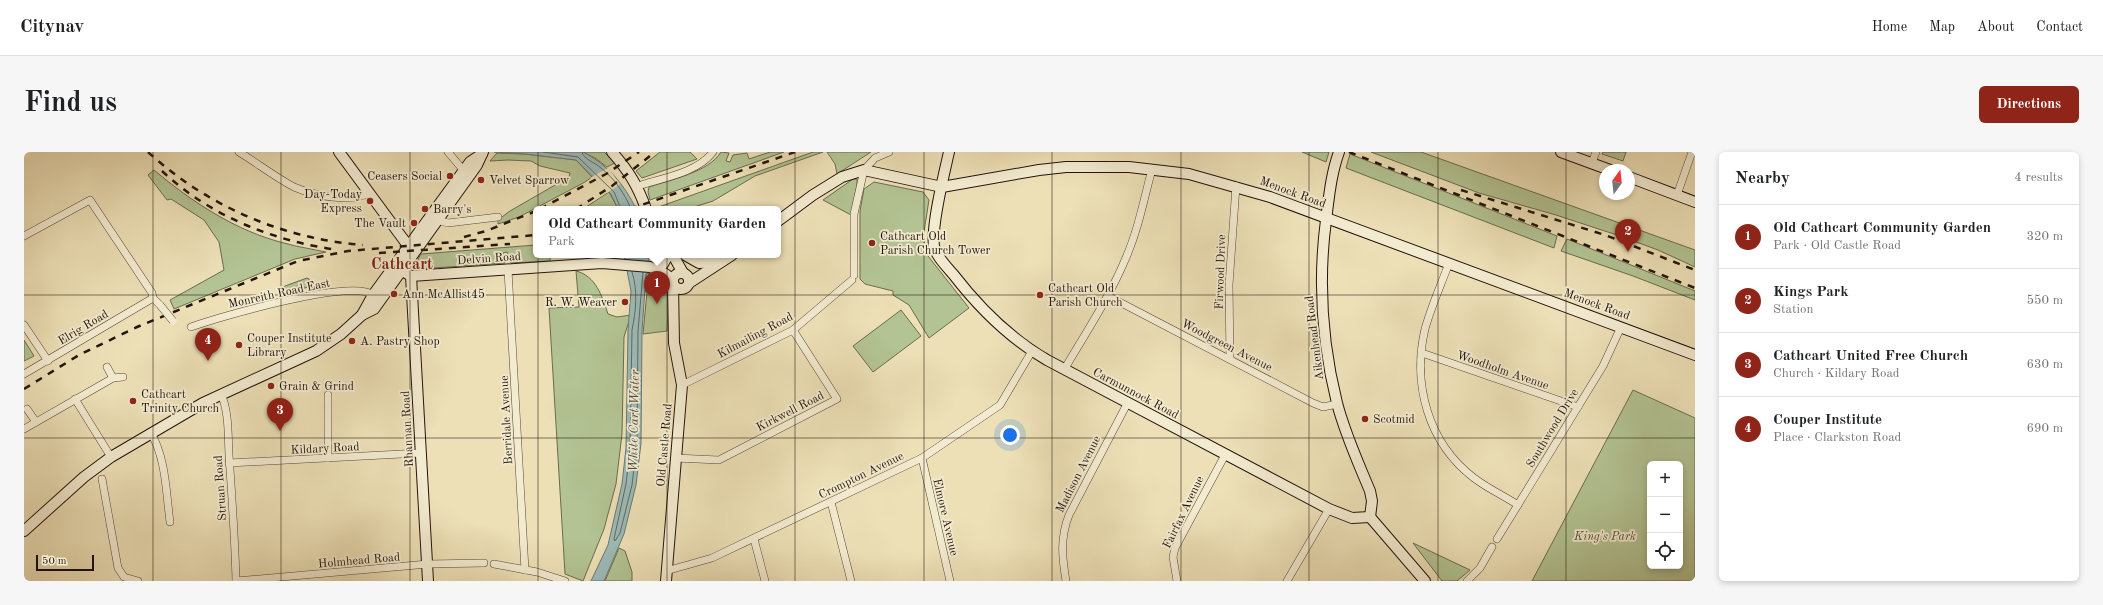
<!DOCTYPE html>
<html lang="en">
<head>
<meta charset="utf-8">
<style>
	body { margin:0; font-family:"Old Standard TT",serif; background:#f6f6f6; color:#202124 }
	.controls { position:absolute; right:12px; bottom:12px; display:grid; overflow:hidden; border-radius:6px; box-shadow:0 2px 6px #0003 }
	.controls button { width:36px; height:36px; display:grid; place-items:center; padding:0; border:0; border-bottom:1px solid #e0e0e0; background:#fff; color:#202124; font:20px sans-serif }
	.compass { position:absolute; left:1575px; top:12px; width:36px; height:36px; border-radius:50%; background:#fff; box-shadow:0 2px 6px #0003; rotate:15deg }
	.scale { position:absolute; left:12px; bottom:10px; width:58px; box-sizing:border-box; padding-left:4px; border:2px solid #22140b; border-top:0; font-size:11px; line-height:14px; white-space:nowrap; color:#22140b; -webkit-text-stroke:3px #f3ebd0; paint-order:stroke }
	.you { position:absolute; left:986px; top:283px; width:14px; height:14px; margin:-10px; border:3px solid #fff; border-radius:50%; background:#1a73e8; box-shadow:0 0 0 6px #1a73e833 }
	.badge { display:grid; place-items:center; width:26px; height:26px; border-radius:50%; background:#8f2418; color:#fff; font-size:13px; font-weight:700 }
	.pin { position:absolute; translate:-50% -33px; filter:drop-shadow(0 1px 2px #0008) }
	.pin::after { content:''; position:absolute; top:21px; width:14px; height:12px; background:inherit; clip-path:polygon(0 0,100% 0,50% 100%) }
	.popup { position:absolute; left:509px; top:54px; width:248px; height:52px; box-sizing:border-box; display:grid; place-content:center; border-radius:6px; background:#fff; filter:drop-shadow(0 1px 3px #0005); font-size:13px; white-space:nowrap; color:#757577 }
	.popup b { font-size:15px; color:#202124 }
	.popup::after { content:''; position:absolute; left:50%; top:100%; margin-left:-8px; border:8px solid transparent; border-top-color:#fff }
	.list { margin:0; padding:0; list-style:none }
	h2 { display:flex; justify-content:space-between; align-items:center; height:52px; margin:0; padding:0 16px; font-size:17px }
	h2 small { font-size:13px; font-weight:400; color:#757577 }
	.list li { display:grid; grid-template-columns:26px 1fr auto; gap:12px; align-items:center; box-sizing:border-box; height:64px; padding:0 16px; border-top:1px solid #e0e0e0 }
	.list b { display:block; font-size:15px; white-space:nowrap }
	.list p { margin:0; font-size:13px; white-space:nowrap; color:#757577 }
	.list em { font-size:13px; font-style:normal; color:#757577 }
	.icon { flex:none; width:22px; height:22px; fill:none; stroke:currentColor; stroke-width:2; stroke-linecap:round; stroke-linejoin:round }
	.map { position:relative; flex:none; width:1671px; height:429px; overflow:hidden; border-radius:6px }
	header { display:flex; align-items:center; gap:24px; box-sizing:border-box; height:56px; padding:0 20px; background:#fff; border-bottom:1px solid #e0e0e0 }
	header strong { font-size:19px }
	nav { display:flex; gap:22px; margin-inline-start:auto; font-size:14px }
	.intro { display:flex; align-items:center; justify-content:space-between; box-sizing:border-box; height:96px; padding:0 24px }
	h1 { margin:0; font-size:28px }
	.button { padding:10px 18px; border-radius:6px; background:#8f2418; color:#fff; font-size:14px; font-weight:700 }
	main { display:flex; gap:24px; padding:0 24px }
	aside { flex:1; background:#fff; border-radius:6px; box-shadow:0 2px 6px #0003 }
	.map>svg:first-child { display:block }
</style>
</head>
<body>
<header>
<strong>Citynav</strong>
<nav><a>Home</a><a>Map</a><a>About</a><a>Contact</a></nav>
</header>
<div class="intro"><h1>Find us</h1><a class="button">Directions</a></div>
<main>
<div class="map">
<svg width="1671" height="429" viewBox="0 0 1671 429">
	<rect width="100%" height="100%" fill="#ede0b7"/>
	<filter id="stains"><feTurbulence type="fractalNoise" baseFrequency=".005" numOctaves="4"/><feColorMatrix values="0 0 0 0 .2 0 0 0 0 .09 0 0 0 0 .02 0 0 0 .5 -.17"/></filter>
	<radialGradient id="worn" r=".72"><stop offset=".6" stop-color="#630" stop-opacity="0"/><stop offset="1" stop-color="#630" stop-opacity=".3"/></radialGradient>
	<g fill="#b3c393" stroke="#6a6c4f" fill-rule="evenodd">
		<polygon points="559,0 580,0 591,11 583,15 571,6"/>
		<polygon points="636,0 666,0 673,7 618,26 612,19"/>
		<path d="M 697,0 L 705,1 L 702,9 L 706,10 L 709,3 L 723,1 L 725,7 L 746,0 L 760,0 L 626,48 L 624,40 L 625,35 C 646,28 685,20 697,0 Z"/>
		<polygon points="789,0 799,0 731,24 689,49 664,57 629,57"/>
		<polygon points="803,0 847,0 813,22 811,12"/>
		<polygon points="1278,0 1305,0 1302,10"/>
		<polygon points="1347,0 1397,0 1671,98 1671,115 1634,98 1596,84 1532,63 1455,41"/>
		<polygon points="1579,0 1602,0 1599,9 1578,2"/>
		<polygon points="473,1 501,2 552,8 568,25 561,30 495,65 474,72 474,68 486,59 545,25 546,21 516,14 507,9 484,8 466,9"/>
		<polygon points="1326,2 1533,84 1530,96 1322,16"/>
		<path d="M 130,18 C 168,50 212,79 260,91 C 274,95 288,97 302,100 L 271,107 L 150,157 L 146,148 L 200,118 L 195,90 L 180,68 L 147,47 L 143,48 L 124,23 Z"/>
		<polygon points="829,27 833,27 833,33 827,63 799,48"/>
		<polygon points="850,30 899,40 905,48 899,86 904,104 945,156 905,186 885,153 869,143 869,139 841,132 836,127 836,59 840,37"/>
		<polygon points="585,40 594,57 559,57"/>
		<polygon points="1543,87 1671,139 1671,148 1609,124 1537,99"/>
		<polygon points="512,93 512,103 526,103 526,109 487,111 483,100 479,101 481,111 395,117 394,107 397,102"/>
		<path d="M 552,119 C 572,124 578,144 584,162 L 593,165 L 607,163 L 600,185 L 598,282 L 592,332 L 580,377 L 559,429 L 541,422 L 525,156 L 555,155 Z"/>
		<polygon points="627,120 645,138 643,179 619,182 623,140 621,140 622,122"/>
		<polygon points="283,126 285,127 286,135 257,140 257,137 261,134"/>
		<polygon points="877,158 897,184 849,220 829,194"/>
		<polygon points="0,188 10,204 0,209"/>
		<path d="M 1609,238 L 1671,266 L 1671,429 L 1508,429 ZM 1626,312 L 1656,312 L 1656,414 L 1626,414 Z"/>
		<polygon points="1389,391 1446,418 1433,429 1418,429"/>
		<polygon points="595,396 601,399 608,420 608,429 581,429"/>
	</g>
	<g fill="#9dbbb8" stroke="#6c7873">
		<path d="M 470,0 L 559,0 C 583,12 601,33 612,57 L 594,57 L 587,42 L 552,8 L 501,2 Z"/>
		<polygon points="600,103 624,103 627,120 622,122 618,179 617,291 612,333 600,382 580,429 567,429 584,393 598,332 602,296 604,178 607,139"/>
	</g>
	<polygon fill="#ede0b7" points="584,16 596,32 583,41 566,26"/>
	<g fill="none" stroke-linecap="round" stroke-linejoin="round">
		<g stroke="#606862" stroke-width="1">
			<polyline points="519,0 554,5 590,40 597,57"/>
			<path d="M 558,0 C 559,7 572,11 577,16 C 590,26 601,42 607,57"/>
			<path d="M 608,120 C 614,138 612,159 608,178 L 606,297 L 602,332 L 590,387 L 591,389 L 596,381 L 608,333 L 613,291 L 614,179 L 619,120"/>
		</g>
		<defs>
			<g id="street">
				<path d="M 215,0 C 233,11 251,25 270,35 C 291,44 325,51 345,41"/>
				<polyline points="424,0 440,19"/>
				<polyline points="1568,11 1572,0"/>
				<path d="M 614,34 C 638,26 673,21 689,0"/>
				<polyline points="1653,43 1668,0"/>
				<polyline points="413,68 424,71 474,65"/>
				<polyline points="0,84 66,48 128,141 129,146 136,153"/>
				<path d="M 1425,111 C 1417,133 1407,155 1401,177 C 1388,232 1404,291 1450,326 C 1463,336 1480,344 1494,353"/>
				<polyline points="484,118 501,418"/>
				<polyline points="830,123 830,62 840,18 851,6 865,0"/>
				<polyline points="1084,144 1289,251 1299,255 1313,252"/>
				<polyline points="0,173 24,209"/>
				<path d="M 167,175 C 195,165 328,126 349,143"/>
				<polyline points="1398,201 1554,255"/>
				<polyline points="1206,207 1205,133 1212,34"/>
				<polyline points="83,215 89,226"/>
				<path d="M 1040,218 C 1061,182 1085,146 1101,108 C 1114,79 1120,47 1128,17"/>
				<polyline points="0,222 129,146"/>
				<polyline points="658,233 769,178 828,128"/>
				<path d="M 197,242 C 205,259 204,283 205,303 C 208,345 211,387 212,429"/>
				<polyline points="304,243 304,306"/>
				<polyline points="51,247 87,305"/>
				<polyline points="3,257 12,270"/>
				<polyline points="0,277 89,226 99,225"/>
				<path d="M 127,281 C 142,307 142,340 146,370"/>
				<polyline points="651,306 695,308 813,247 769,178"/>
				<polyline points="898,306 926,429"/>
				<polyline points="205,311 397,301"/>
				<polyline points="78,327 94,416 100,425 114,429"/>
				<polyline points="807,350 827,429"/>
				<polyline points="730,387 741,429"/>
				<polyline points="1473,387 1579,214 1597,175"/>
				<polyline points="470,412 513,420 541,429"/>
				<polyline points="642,419 688,406 898,306 976,253 1008,199"/>
				<polyline points="212,429 404,412 460,411"/>
				<path d="M 1042,429 C 1038,405 1036,386 1045,363 L 1103,252"/>
				<polyline points="1153,429 1149,405 1151,396 1201,303"/>
				<polyline points="1263,429 1305,357"/>
				<polyline points="1443,429 1456,416 1468,395"/>
			</g>
			<g id="secondary">
				<polyline points="315,0 385,95"/>
				<path d="M 588,0 C 604,18 614,34 622,57"/>
				<path d="M 925,0 C 920,22 907,74 910,94 C 912,104 922,114 929,122 C 956,157 985,186 1023,208 L 1305,357 L 1328,366 L 1346,365"/>
				<path d="M 1315,0 C 1307,22 1305,45 1302,68 C 1294,129 1298,191 1313,251 C 1321,282 1334,310 1346,339 L 1348,349 L 1346,365"/>
				<polyline points="1537,0 1586,18"/>
				<polyline points="1605,25 1671,50"/>
				<polyline points="754,69 789,43 818,25 840,18 918,35 1015,18 1042,15 1105,15 1165,22 1246,45 1671,203"/>
				<polyline points="649,103 659,121"/>
				<polyline points="661,103 675,111 696,110"/>
				<polyline points="632,117 639,112 644,103"/>
				<circle cx="657" cy="129" r="8"/>
				<polyline points="382,121 387,124 578,111 626,115 640,121 648,127"/>
				<polyline points="387,124 404,429"/>
				<polyline points="665,131 708,103"/>
				<polyline points="338,163 349,143 446,10 458,2"/>
				<polyline points="1346,365 1401,429"/>
				<polyline points="0,379 60,325 87,305 179,251 292,199 317,182 338,163 350,157 453,13 459,0"/>
				<polyline points="642,429 658,233 650,191 649,133"/>
			</g>
		</defs>
		<use href="#street" stroke="#554736" stroke-width="8"/>
		<use href="#secondary" stroke="#22140b" stroke-width="12"/>
		<use href="#street" stroke="#f3ebd0" stroke-width="7"/>
		<use href="#secondary" stroke="#f3ebd0" stroke-width="10"/>
		<g stroke="#22140b" stroke-width="2.5" stroke-dasharray="7 7" stroke-linecap="butt">
			<path d="M 124,0 C 183,54 259,87 339,93"/>
			<polyline points="1325,0 1671,136"/>
			<path d="M 138,19 C 186,64 249,89 314,98"/>
			<polyline points="1437,38 1581,83 1671,118"/>
			<polyline points="516,57 582,22 615,0"/>
			<polyline points="552,57 588,34 631,0"/>
			<polyline points="606,57 771,0"/>
			<polyline points="440,85 462,79 512,59"/>
			<polyline points="355,101 486,92"/>
			<polyline points="0,237 55,203 113,175 274,109 324,99 512,83"/>
		</g>
		<defs>
			<polyline id="street-bridge" points="136,153 149,169"/>
		</defs>
		<use href="#street-bridge" stroke="#554736" stroke-width="8" stroke-linecap="butt"/>
		<use href="#street-bridge" stroke="#f3ebd0" stroke-width="7"/>
	</g>
	<path fill="none" stroke="#22140b" stroke-width="1" stroke-opacity="0.55" d="M 129,0 L 129,429M 257,0 L 257,429M 386,0 L 386,429M 514,0 L 514,429M 643,0 L 643,429M 771,0 L 771,429M 900,0 L 900,429M 1028,0 L 1028,429M 1157,0 L 1157,429M 1285,0 L 1285,429M 1414,0 L 1414,429M 1542,0 L 1542,429M 0,143 L 1671,143M 0,286 L 1671,286"/>
	<g fill="#8f2418" stroke="#f3ebd0" stroke-width="1.5">
		<circle cx="426" cy="24" r="4"/>
		<circle cx="457" cy="28" r="4"/>
		<circle cx="346" cy="49" r="4"/>
		<circle cx="401" cy="57" r="4"/>
		<circle cx="390" cy="71" r="4"/>
		<circle cx="848" cy="91" r="4"/>
		<circle cx="370" cy="142" r="4"/>
		<circle cx="1016" cy="143" r="4"/>
		<circle cx="601" cy="150" r="4"/>
		<circle cx="328" cy="189" r="4"/>
		<circle cx="215" cy="193" r="4"/>
		<circle cx="247" cy="234" r="4"/>
		<circle cx="109" cy="249" r="4"/>
		<circle cx="1341" cy="267" r="4"/>
	</g>
	<g text-anchor="middle" stroke-width="3.5" stroke-linejoin="round" paint-order="stroke">
		<g font-size="12" fill="#22140b" stroke="#f3ebd0" text-anchor="start">
			<text x="418" y="28" text-anchor="end">Ceasers Social</text>
			<text x="465" y="32">Velvet Sparrow</text>
			<text x="338" y="46" text-anchor="end">Day-Today<tspan x="338" dy="14">Express</tspan></text>
			<text x="409" y="61">Barry's</text>
			<text x="382" y="75" text-anchor="end">The Vault</text>
			<text x="856" y="88">Cathcart Old<tspan x="856" dy="14">Parish Church Tower</tspan></text>
			<text x="1024" y="140">Cathcart Old<tspan x="1024" dy="14">Parish Church</tspan></text>
			<text x="378" y="146">Ann McAllist45</text>
			<text x="593" y="154" text-anchor="end">R. W. Weaver</text>
			<text x="223" y="190">Couper Institute<tspan x="223" dy="14">Library</tspan></text>
			<text x="336" y="193">A. Pastry Shop</text>
			<text x="255" y="238">Grain &amp; Grind</text>
			<text x="117" y="246">Cathcart<tspan x="117" dy="14">Trinity Church</tspan></text>
			<text x="1349" y="271">Scotmid</text>
		</g>
		<g font-size="12" fill="#22140b" stroke="#f3ebd0">
			<text transform="translate(1269 40) rotate(20)" y="4">Menock Road</text>
			<text transform="translate(465 106) rotate(-4)" y="4">Delvin Road</text>
			<text transform="translate(1196 120) rotate(-88)" y="4">Firwood Drive</text>
			<text transform="translate(255 141) rotate(-12)" y="4">Monreith Road East</text>
			<text transform="translate(1573 152) rotate(20)" y="4">Menock Road</text>
			<text transform="translate(59 175) rotate(-31)" y="4">Elrig Road</text>
			<text transform="translate(731 183) rotate(-28)" y="4">Kilmailing Road</text>
			<text transform="translate(1290 186) rotate(-97)" y="4">Aikenhead Road</text>
			<text transform="translate(1203 193) rotate(27)" y="4">Woodgreen Avenue</text>
			<text transform="translate(1479 218) rotate(19)" y="4">Woodholm Avenue</text>
			<text transform="translate(1112 241) rotate(28)" y="4">Carmunnock Road</text>
			<text transform="translate(766 259) rotate(-27)" y="4">Kirkwell Road</text>
			<text transform="translate(482 268) rotate(-93)" y="4">Berridale Avenue</text>
			<text transform="translate(1528 276) rotate(-59)" y="4">Southwood Drive</text>
			<text transform="translate(383 277) rotate(-93)" y="4">Rhannan Road</text>
			<text transform="translate(640 293) rotate(-85)" y="4">Old Castle Road</text>
			<text transform="translate(301 296) rotate(-3)" y="4">Kildary Road</text>
			<text transform="translate(1054 322) rotate(-63)" y="4">Madison Avenue</text>
			<text transform="translate(837 323) rotate(-26)" y="4">Crompton Avenue</text>
			<text transform="translate(196 336) rotate(-94)" y="4">Struan Road</text>
			<text transform="translate(1159 360) rotate(-64)" y="4">Fairfax Avenue</text>
			<text transform="translate(922 365) rotate(77)" y="4">Elmore Avenue</text>
			<text transform="translate(335 408) rotate(-5)" y="4">Holmhead Road</text>
		</g>
		<g font-size="12" font-style="italic" fill="#55513b" stroke="#f3ebd0">
			<text x="1581" y="388">King's Park</text>
		</g>
		<g font-size="13" font-style="italic" fill="#4d4e48" stroke="#f3ebd0">
			<text transform="translate(609 269) rotate(-89)" y="5">White Cart Water</text>
		</g>
		<g font-size="16" font-weight="bold" fill="#7a1f14" stroke="#f3ebd0">
			<text x="378" y="117">Cathcart</text>
		</g>
	</g>
	<rect width="100%" height="100%" filter="url(#stains)"/>
	<rect width="100%" height="100%" fill="url(#worn)"/>
</svg>
<div class="controls">
<button>+</button>
<button>−</button>
<button><svg class="icon" aria-label="locate" viewBox="0 0 24 24"><circle cx="12" cy="12" r="6"/><path d="M12 2v4M12 18v4M2 12h4M18 12h4"/></svg></button>
</div>
<svg class="compass" viewBox="-18 -18 36 36"><path d="M0-13l5 13h-10z" fill="#e53935"/><path d="M0 13l5-13h-10z" fill="#757577"/></svg>
<div class="scale">50 m</div>
<div class="you"></div>
<div class="pin badge" style="left:633px;top:152px">1</div>
<div class="popup"><b>Old Cathcart Community Garden</b>Park</div>
<div class="pin badge" style="left:1604px;top:100px">2</div>
<div class="pin badge" style="left:256px;top:279px">3</div>
<div class="pin badge" style="left:184px;top:209px">4</div>
</div>
<aside>
<h2>Nearby<small>4 results</small></h2>
<ul class="list">
<li><span class="badge">1</span><div><b>Old Cathcart Community Garden</b><p>Park · Old Castle Road</p></div><em>320 m</em></li>
<li><span class="badge">2</span><div><b>Kings Park</b><p>Station</p></div><em>550 m</em></li>
<li><span class="badge">3</span><div><b>Cathcart United Free Church</b><p>Church · Kildary Road</p></div><em>630 m</em></li>
<li><span class="badge">4</span><div><b>Couper Institute</b><p>Place · Clarkston Road</p></div><em>690 m</em></li>
</ul>
</aside>
</main>
</body>
</html>
